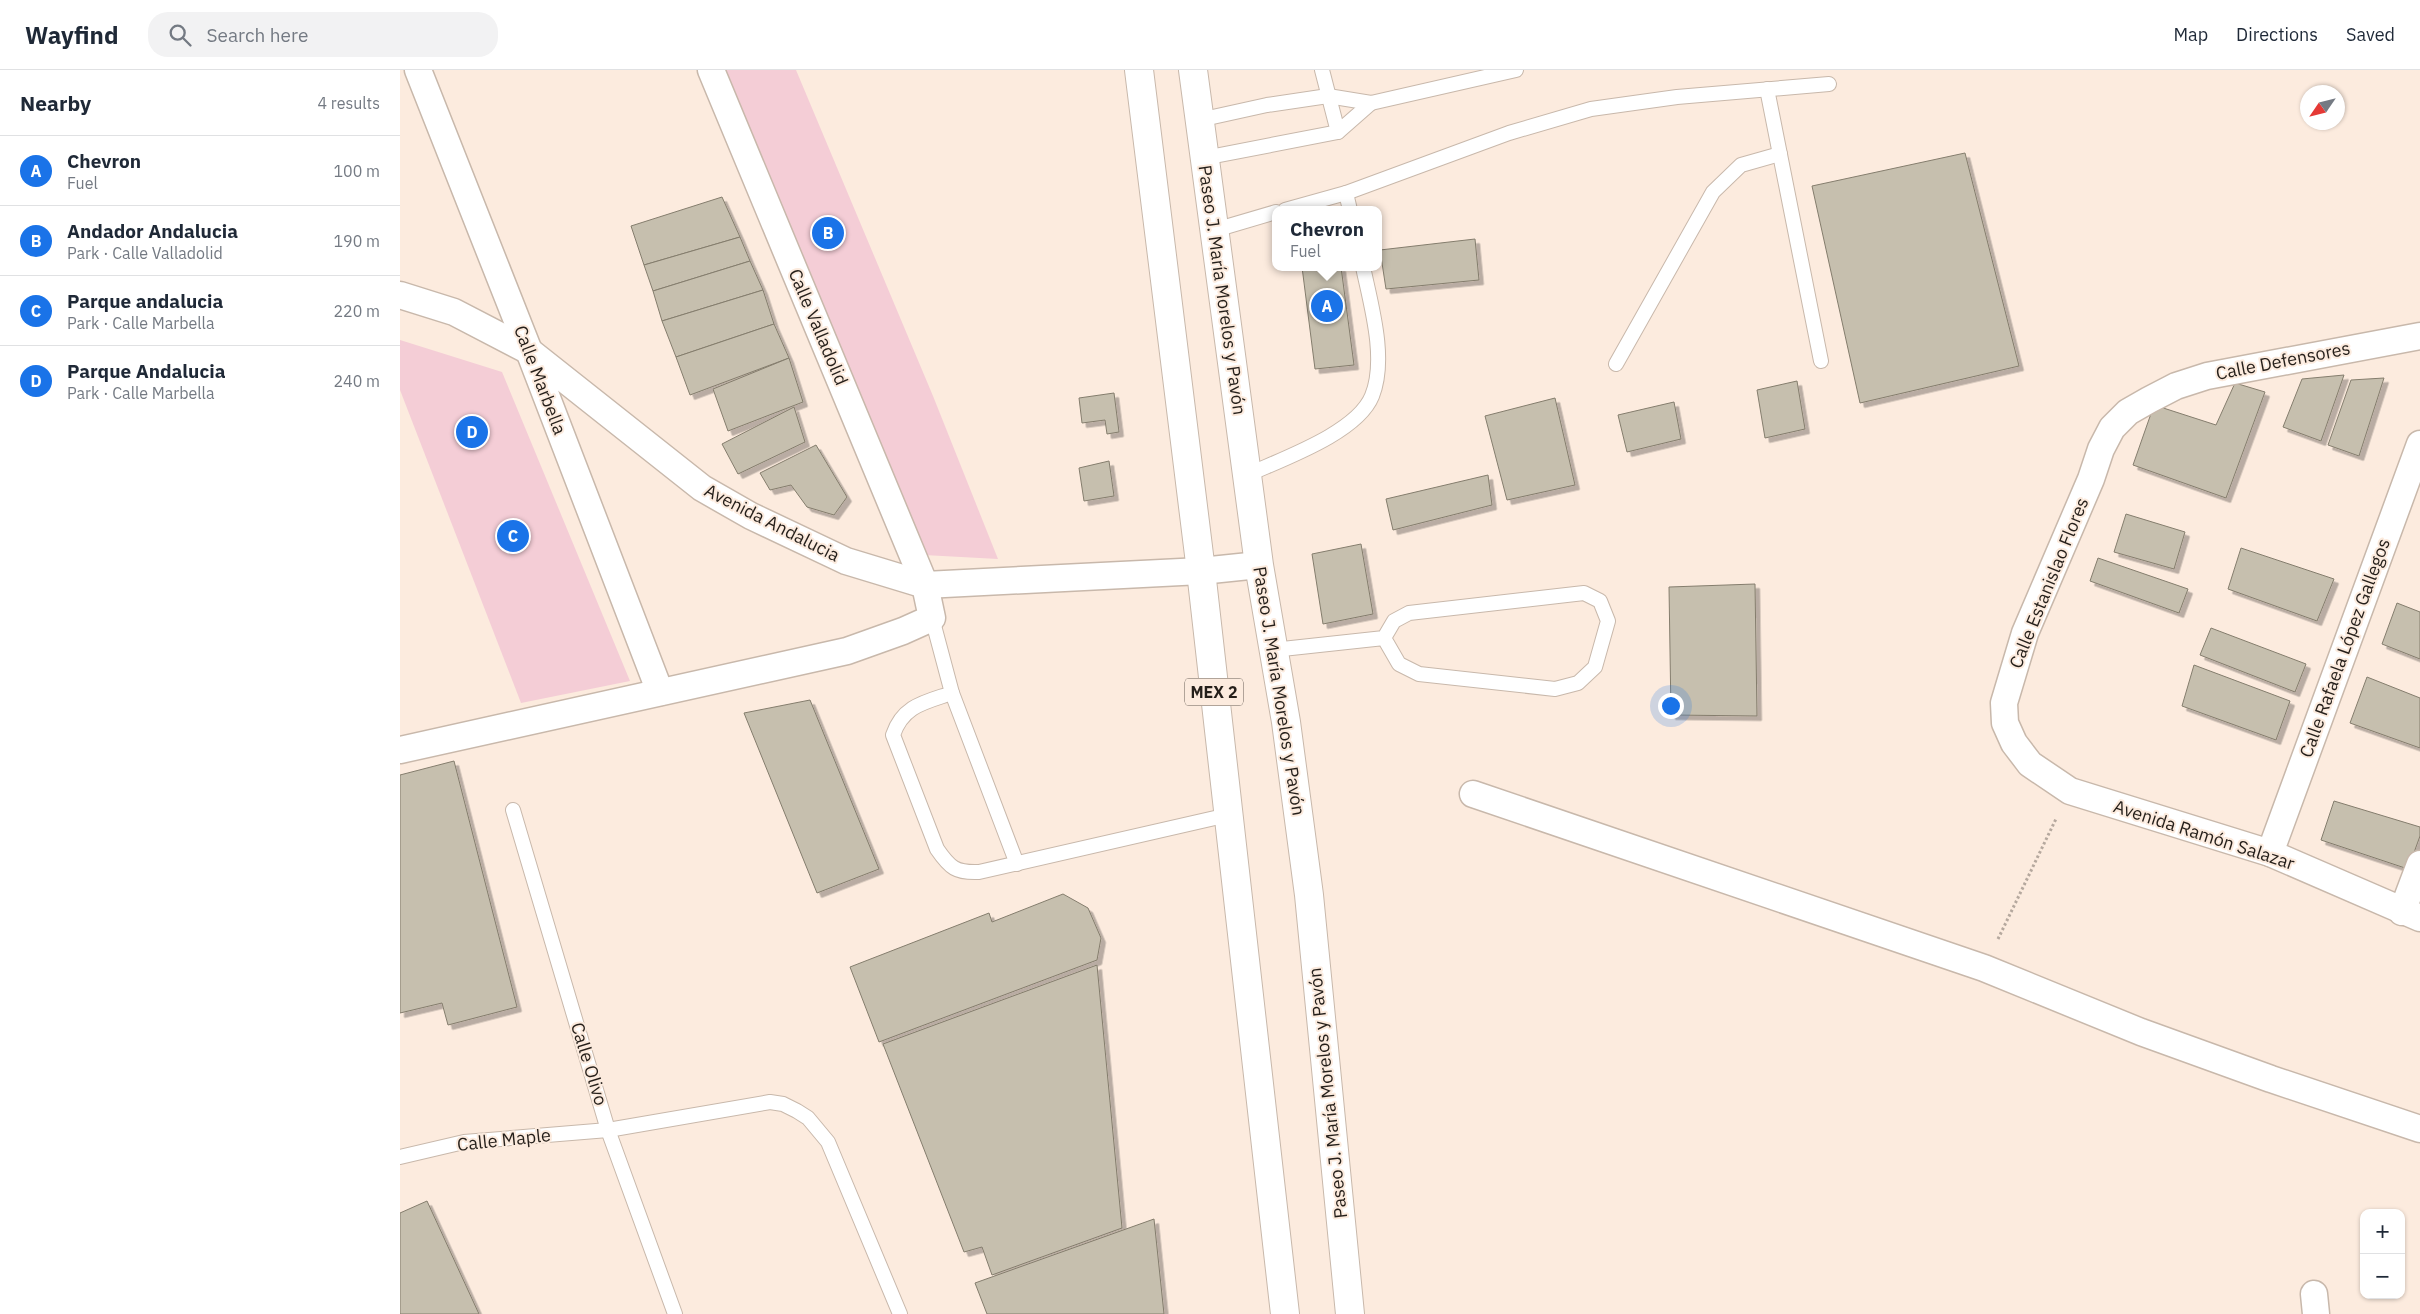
<!DOCTYPE html>
<html lang="en">
<head>
<meta charset="utf-8">
<style>
	body { margin:0; font-family:"IBM Plex Sans",sans-serif; background:#f2f2f3; color:#1f2937 }
	.controls { position:absolute; right:15px; bottom:15px; display:grid; overflow:hidden; border-radius:10px; box-shadow:0 1px 4px #0004 }
	.controls button { width:45px; height:45px; display:grid; place-items:center; padding:0; border:0; border-bottom:1px solid #e0e1e3; background:#fff; color:#1f2937; font:25px sans-serif }
	.compass { position:absolute; left:1900px; top:15px; width:45px; height:45px; border-radius:50%; background:#fff; box-shadow:0 1px 4px #0004; rotate:235deg }
	.you { position:absolute; left:1270px; top:635px; width:18px; height:18px; margin:-12px; border:4px solid #fff; border-radius:50%; background:#1a73e8; box-shadow:0 0 0 8px #1a73e833 }
	.badge { display:grid; place-items:center; width:32px; height:32px; border-radius:50%; background:#1a73e8; color:#fff; font-size:16px; font-weight:700 }
	.pin { position:absolute; translate:-50% -50%; border:2px solid #fff; box-shadow:0 1px 5px #0006 }
	.popup { position:absolute; left:872px; top:136px; width:110px; height:65px; box-sizing:border-box; display:grid; place-content:center; border-radius:10px; background:#fff; filter:drop-shadow(0 1px 4px #0005); font-size:16px; white-space:nowrap; color:#747a83 }
	.popup b { font-size:19px; color:#1f2937 }
	.popup::after { content:''; position:absolute; left:50%; top:100%; margin-left:-10px; border:10px solid transparent; border-top-color:#fff }
	.list { margin:0; padding:0; list-style:none }
	h2 { display:flex; justify-content:space-between; align-items:center; height:65px; margin:0; padding:0 20px; font-size:21px }
	h2 small { font-size:16px; font-weight:400; color:#747a83 }
	.list li { display:grid; grid-template-columns:32px 1fr auto; gap:15px; align-items:center; box-sizing:border-box; height:70px; padding:0 20px; border-top:1px solid #e0e1e3 }
	.list b { display:block; font-size:19px; white-space:nowrap }
	.list p { margin:0; font-size:16px; white-space:nowrap; color:#747a83 }
	.list em { font-size:16px; font-style:normal; color:#747a83 }
	.icon { flex:none; width:28px; height:28px; fill:none; stroke:currentColor; stroke-width:2; stroke-linecap:round; stroke-linejoin:round }
	.map { position:relative; flex:none; width:2020px; height:1244px; overflow:hidden }
	header { display:flex; align-items:center; gap:30px; box-sizing:border-box; height:70px; padding:0 25px; background:#fff; border-bottom:1px solid #e0e1e3 }
	header strong { font-size:24px }
	nav { display:flex; gap:28px; margin-inline-start:auto; font-size:18px }
	.search { width:350px; height:45px; background:#f2f2f3; display:flex; align-items:center; gap:12px; box-sizing:border-box; padding:0 18px; border-radius:20px; color:#747a83; font-size:19px }
	main { display:flex }
	aside { flex:1; background:#fff }
	.map>svg:first-child { display:block }
</style>
</head>
<body>
<header>
<strong>Wayfind</strong>
<div class="search"><svg class="icon" aria-label="search" viewBox="0 0 24 24"><circle cx="10" cy="10" r="6"/><path d="M15 15l6 6"/></svg>Search here</div>
<nav><a>Map</a><a>Directions</a><a>Saved</a></nav>
</header>
<main>
<aside>
<h2>Nearby<small>4 results</small></h2>
<ul class="list">
<li><span class="badge">A</span><div><b>Chevron</b><p>Fuel</p></div><em>100 m</em></li>
<li><span class="badge">B</span><div><b>Andador Andalucia</b><p>Park · Calle Valladolid</p></div><em>190 m</em></li>
<li><span class="badge">C</span><div><b>Parque andalucia</b><p>Park · Calle Marbella</p></div><em>220 m</em></li>
<li><span class="badge">D</span><div><b>Parque Andalucia</b><p>Park · Calle Marbella</p></div><em>240 m</em></li>
</ul>
</aside>
<div class="map">
<svg width="2020" height="1244" viewBox="0 0 2020 1244">
	<defs>
		<filter id="shadow"><feDropShadow dx="4.5" dy="4.5" stdDeviation="0" flood-color="#0004"/></filter>
	</defs>
	<rect width="100%" height="100%" fill="#fcebde"/>
	<g fill="#f4cdd6">
		<polygon points="324,0 396,0 533,326 598,489 524,485"/>
		<polygon points="0,270 102,302 230,611 121,633 0,320"/>
	</g>
	<g fill="#c6bfae" stroke="#847d6d" filter="url(#shadow)">
		<polygon points="1565,83 1619,296 1460,333 1412,116"/>
		<polygon points="322,127 340,167 244,195 231,156"/>
		<polygon points="340,167 350,191 253,221 244,195"/>
		<polygon points="1075,169 1079,210 986,219 980,180"/>
		<polygon points="350,191 363,220 262,251 253,221"/>
		<polygon points="902,197 941,197 954,295 915,299"/>
		<polygon points="363,220 374,254 276,287 262,251"/>
		<polygon points="374,254 389,288 290,325 276,287"/>
		<polygon points="389,288 403,332 328,361 313,319"/>
		<polygon points="1944,305 1921,371 1883,357 1902,309"/>
		<polygon points="1984,308 1959,386 1928,375 1951,310"/>
		<polygon points="1397,311 1405,359 1365,368 1357,320"/>
		<polygon points="1835,313 1865,322 1826,428 1733,395 1754,335 1816,355"/>
		<polygon points="714,323 719,362 707,364 705,350 682,353 679,328"/>
		<polygon points="1155,328 1175,415 1107,430 1085,346"/>
		<polygon points="1274,332 1281,369 1227,382 1218,345"/>
		<polygon points="394,337 405,372 338,404 322,374"/>
		<polygon points="416,375 447,427 434,445 407,437 391,415 370,420 360,403"/>
		<polygon points="709,391 714,426 684,431 679,398"/>
		<polygon points="1088,405 1092,435 993,460 986,429"/>
		<polygon points="1726,444 1785,462 1774,499 1714,482"/>
		<polygon points="961,474 973,544 923,554 912,484"/>
		<polygon points="1841,478 1934,509 1917,551 1828,519"/>
		<polygon points="1698,488 1788,519 1779,543 1690,511"/>
		<polygon points="1355,514 1357,646 1271,645 1269,517"/>
		<polygon points="1997,533 2020,542 2020,589 1982,574"/>
		<polygon points="1811,558 1906,594 1895,622 1800,585"/>
		<polygon points="1794,595 1890,631 1876,670 1782,636"/>
		<polygon points="1967,607 2020,628 2020,678 1950,653"/>
		<polygon points="410,630 479,799 417,823 344,643"/>
		<polygon points="54,691 117,937 48,955 42,933 0,943 0,705"/>
		<polygon points="1934,731 2020,757 2020,766 2008,799 1921,770"/>
		<polygon points="663,824 688,838 701,868 697,890 479,972 450,897 589,843 592,852"/>
		<polygon points="697,895 722,1158 592,1205 582,1177 564,1182 483,974"/>
		<polygon points="27,1131 79,1244 0,1244 0,1143"/>
		<polygon points="754,1149 764,1244 587,1244 575,1213"/>
	</g>
	<g fill="none" stroke-linecap="round" stroke-linejoin="round">
		<defs>
			<g id="lane">
				<polyline points="922,0 938,62"/>
				<polyline points="1367,19 1421,291"/>
				<polyline points="799,50 867,35 928,26 971,33 1116,0"/>
				<polyline points="804,88 938,62 971,33"/>
				<polyline points="946,123 950,140"/>
				<polyline points="885,140 946,123 1109,63 1191,39 1277,27 1429,14"/>
				<polyline points="815,160 876,142"/>
				<polyline points="1216,294 1313,122 1341,95 1380,84"/>
				<path d="M 847,405 C 882,389 957,363 972,326 C 987,289 971,235 963,197"/>
				<path d="M 532,548 L 552,623 C 526,632 503,635 493,665 L 537,779 C 550,798 556,803 579,802 L 828,745"/>
				<polyline points="873,580 984,568 994,551 1009,543 1184,523 1200,531 1208,551 1195,597 1178,613 1155,619 1019,604 999,594 984,568"/>
				<polyline points="552,623 617,794"/>
				<polyline points="113,740 208,1060 275,1244"/>
				<polyline points="0,1087 64,1072 208,1060 370,1032 383,1034 397,1041 408,1048 428,1072 500,1244"/>
			</g>
			<g id="street">
				<polyline points="18,0 129,281 260,622"/>
				<polyline points="0,225 54,242 129,281 302,418 351,446 446,491 525,515 801,501 859,495"/>
				<polyline points="2020,266 1807,306 1776,316 1749,330 1728,342 1712,358 1701,379 1691,409 1625,563 1604,633 1605,653 1614,673 1630,694 1670,721 1870,783 2020,848"/>
				<polyline points="0,680 447,581 503,561 532,548 525,515 311,0"/>
				<polyline points="1073,724 1584,898 1741,962 1871,1009 2020,1059"/>
				<polyline points="1870,783 2020,374"/>
				<polyline points="2002,842 2020,794"/>
				<polyline points="1914,1224 1916,1244"/>
			</g>
			<g id="highway">
				<polyline points="739,0 801,501 885,1244"/>
				<polyline points="793,0 859,495 886,652 909,825 950,1244"/>
			</g>
		</defs>
		<use href="#lane" stroke="#c8b8ab" stroke-width="16"/>
		<use href="#street" stroke="#c8b8ab" stroke-width="29"/>
		<use href="#highway" stroke="#c8b8ab" stroke-width="30"/>
		<polyline stroke="#b5a89e" stroke-width="3" stroke-dasharray="2.5 2.5" stroke-linecap="butt" points="1598,869 1656,749"/>
		<use href="#lane" stroke="#fff" stroke-width="14"/>
		<use href="#street" stroke="#fff" stroke-width="26"/>
		<use href="#highway" stroke="#fff" stroke-width="28"/>
	</g>
	<g text-anchor="middle" stroke-width="4" stroke-linejoin="round" paint-order="stroke">
		<rect fill="#fcebde" stroke="#665c55" stroke-width="1" x="785" y="608.5" width="58" height="27" rx="4"/>
		<g font-size="16" font-weight="bold" fill="#251f1a">
			<text x="814" y="628">MEX 2</text>
		</g>
		<g font-size="18" fill="#251f1a" stroke="#fcebde">
			<text transform="translate(822 220) rotate(82)" y="6">Paseo J. María Morelos y Pavón</text>
			<text transform="translate(418 257) rotate(67)" y="6">Calle Valladolid</text>
			<text transform="translate(1883 291) rotate(-11)" y="6">Calle Defensores</text>
			<text transform="translate(140 310) rotate(69)" y="6">Calle Marbella</text>
			<text transform="translate(372 453) rotate(27)" y="6">Avenida Andalucia</text>
			<text transform="translate(1649 513) rotate(-68)" y="6">Calle Estanislao Flores</text>
			<text transform="translate(1945 578) rotate(-70)" y="6">Calle Rafaela López Gallegos</text>
			<text transform="translate(879 621) rotate(81)" y="6">Paseo J. María Morelos y Pavón</text>
			<text transform="translate(1804 765) rotate(18)" y="6">Avenida Ramón Salazar</text>
			<text transform="translate(189 994) rotate(73)" y="6">Calle Olivo</text>
			<text transform="translate(928 1023) rotate(-96)" y="6">Paseo J. María Morelos y Pavón</text>
			<text transform="translate(104 1070) rotate(-6)" y="6">Calle Maple</text>
		</g>
	</g>
</svg>
<div class="controls">
<button>+</button>
<button>−</button>
</div>
<svg class="compass" viewBox="-18 -18 36 36"><path d="M0-13l5 13h-10z" fill="#e53935"/><path d="M0 13l5-13h-10z" fill="#747a83"/></svg>
<div class="you"></div>
<div class="pin badge" style="left:927px;top:236px">A</div>
<div class="popup"><b>Chevron</b>Fuel</div>
<div class="pin badge" style="left:428px;top:163px">B</div>
<div class="pin badge" style="left:113px;top:466px">C</div>
<div class="pin badge" style="left:72px;top:362px">D</div>
</div>
</main>
</body>
</html>
